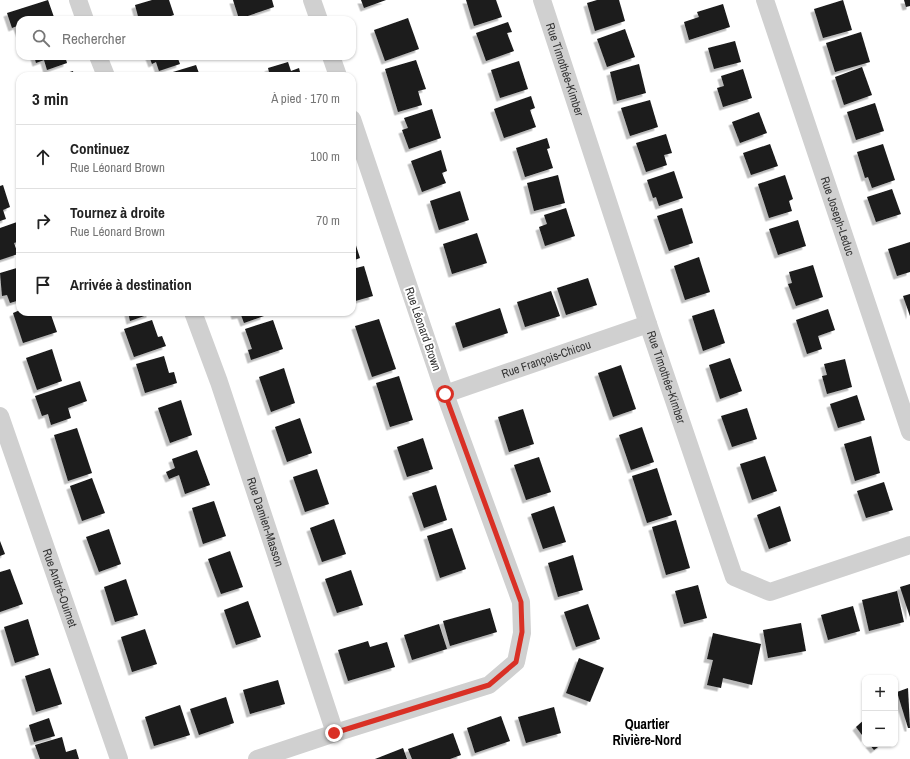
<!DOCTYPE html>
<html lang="fr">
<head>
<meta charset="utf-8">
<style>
	body { margin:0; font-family:"Archivo Narrow",sans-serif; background:#f2f2f2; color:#222 }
	.controls { position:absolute; right:12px; bottom:12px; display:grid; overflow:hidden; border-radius:8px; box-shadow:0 1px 3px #0004 }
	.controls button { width:36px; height:36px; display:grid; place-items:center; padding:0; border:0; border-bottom:1px solid #e0e0e0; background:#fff; color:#222; font:20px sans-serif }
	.stop { position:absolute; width:12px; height:12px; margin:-9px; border:3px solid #d93025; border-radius:50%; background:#fff }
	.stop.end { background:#d93025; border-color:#fff; box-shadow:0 1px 4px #0008 }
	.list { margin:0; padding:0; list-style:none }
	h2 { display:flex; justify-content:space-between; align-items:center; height:52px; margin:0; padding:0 16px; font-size:17px }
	h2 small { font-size:13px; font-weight:400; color:#767676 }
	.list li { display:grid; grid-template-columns:26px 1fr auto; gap:12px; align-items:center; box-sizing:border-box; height:64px; padding:0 16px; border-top:1px solid #e0e0e0 }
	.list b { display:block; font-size:15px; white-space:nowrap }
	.list p { margin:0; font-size:13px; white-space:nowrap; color:#767676 }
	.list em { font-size:13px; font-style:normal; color:#767676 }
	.icon { flex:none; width:22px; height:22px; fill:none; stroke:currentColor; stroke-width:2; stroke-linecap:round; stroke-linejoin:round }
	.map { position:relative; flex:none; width:910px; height:759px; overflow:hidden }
	.search { position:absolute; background:#fff; box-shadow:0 1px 3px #0004; left:16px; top:16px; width:340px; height:44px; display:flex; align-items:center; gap:10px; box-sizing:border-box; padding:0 14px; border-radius:12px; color:#767676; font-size:15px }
	.panel { position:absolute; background:#fff; box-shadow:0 1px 3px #0004; left:16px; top:72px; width:340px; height:244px; border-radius:12px }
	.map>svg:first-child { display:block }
</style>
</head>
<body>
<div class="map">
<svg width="910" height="759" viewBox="0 0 910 759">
	<defs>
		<filter id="shadow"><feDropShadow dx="-3.5" dy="3.5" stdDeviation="0" flood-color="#0004"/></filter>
	</defs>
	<rect width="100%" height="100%" fill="#fff"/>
	<g fill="#1a1a1a" filter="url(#shadow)">
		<polygon points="48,0 55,20 20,20 20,34 17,26 12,28 7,13"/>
		<polygon points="152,0 169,0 174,15 165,18 166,20 139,20 135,5"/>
		<polygon points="233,0 272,0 274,7 239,19"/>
		<polygon points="361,0 386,0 364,8"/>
		<polygon points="466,0 496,0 502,17 474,26"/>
		<polygon points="597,0 619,0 625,21 595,31 587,3"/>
		<polygon points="843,0 852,30 823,38 814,9"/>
		<polygon points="904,0 910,0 910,6 906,7"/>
		<polygon points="723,4 730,27 689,40 684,22 699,17 697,12"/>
		<polygon points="408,18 419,49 385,61 374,30"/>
		<polygon points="508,22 512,32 507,33 514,51 486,61 476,33"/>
		<polygon points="625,29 635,57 607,67 597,39"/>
		<polygon points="861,32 870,62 835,72 826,43"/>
		<polygon points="735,41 741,62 714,69 708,48"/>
		<polygon points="34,56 65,56 67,63 47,70 44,60 36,63"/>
		<polygon points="149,56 177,56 180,64 159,71 156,62 152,64"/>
		<polygon points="416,60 426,89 418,91 422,105 398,112 385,69"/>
		<polygon points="519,61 528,89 500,98 491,70"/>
		<polygon points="288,62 291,71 299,68 301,76 270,76 268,68"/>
		<polygon points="639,64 646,93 617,101 610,72"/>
		<polygon points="196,65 200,76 164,76 163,75"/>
		<polygon points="862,67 872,95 844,105 835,77"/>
		<polygon points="743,69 752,98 723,107 717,88 724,86 721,76"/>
		<polygon points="73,71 74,76 56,76"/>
		<polygon points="531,96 535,108 530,110 536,127 504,138 494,109"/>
		<polygon points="650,100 658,127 630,136 621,108"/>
		<polygon points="875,103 884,131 856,140 847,112"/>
		<polygon points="432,109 441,138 409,149 402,130 408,128 404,118"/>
		<polygon points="759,112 767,133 740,143 732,122"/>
		<polygon points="666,134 672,153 664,155 667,165 646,172 636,143"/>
		<polygon points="547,138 550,148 547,149 553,168 525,177 516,148"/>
		<polygon points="770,144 778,166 751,175 743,153"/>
		<polygon points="883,144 895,180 872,188 868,177 865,178 857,152"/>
		<polygon points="441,150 447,171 442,173 446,183 422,192 411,161"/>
		<polygon points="674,171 683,198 659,206 656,197 653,198 647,180"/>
		<polygon points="558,175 565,203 534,211 527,183"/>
		<polygon points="785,175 793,199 789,201 792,211 769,218 758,184"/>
		<polygon points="3,185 10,207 3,210 6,219 0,221 0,186"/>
		<polygon points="892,189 901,214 876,222 867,197"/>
		<polygon points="460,191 469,220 439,230 430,201"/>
		<polygon points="566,208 575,236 545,246 539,227 547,224 544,215"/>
		<polygon points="682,208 693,243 669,251 657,216"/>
		<polygon points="798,220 806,246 778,255 769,229"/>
		<polygon points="17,222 20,233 20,241 14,243 18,254 0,260 0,228"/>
		<polygon points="352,233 360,258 352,261"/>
		<polygon points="477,233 487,263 452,274 443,244"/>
		<polygon points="910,242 910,272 897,276 888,249"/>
		<polygon points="699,257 710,292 685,300 674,266"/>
		<polygon points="813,265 823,297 796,306 788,284 792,283 789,272"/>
		<polygon points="364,266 373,296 352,302 352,269"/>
		<polygon points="20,267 20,300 10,303 7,295 2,296 0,273"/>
		<polygon points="588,278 597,305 566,315 557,288"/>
		<polygon points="551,291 560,316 525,327 517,302"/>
		<polygon points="910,294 910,316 903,296"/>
		<polygon points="500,308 508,333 463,348 455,323"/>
		<polygon points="714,309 725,343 703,351 692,316"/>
		<polygon points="828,309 835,330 818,336 822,349 807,354 796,320"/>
		<polygon points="20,310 20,312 50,312 57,332 23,343 13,313"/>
		<polygon points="128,312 150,312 150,314 130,321"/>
		<polygon points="234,312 263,312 264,316 244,323 241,315 235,316"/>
		<polygon points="379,319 396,369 372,377 355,326"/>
		<polygon points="152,320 158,337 162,336 166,346 134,357 124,329"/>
		<polygon points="273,320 283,349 251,360 248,350 252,349 245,329"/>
		<polygon points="52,349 62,381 37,390 26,358"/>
		<polygon points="164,356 169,373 174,372 177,383 145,393 136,364"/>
		<polygon points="730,358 742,391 720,399 709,365"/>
		<polygon points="845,359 852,387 827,394 822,376 827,375 824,364"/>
		<polygon points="621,365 636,409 613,417 598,373"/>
		<polygon points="284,368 295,403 271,412 259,377"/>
		<polygon points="399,376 413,420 390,427 376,383"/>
		<polygon points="80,381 87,401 68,408 71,418 51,425 48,414 42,416 35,396"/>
		<polygon points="857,395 865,420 838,428 830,404"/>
		<polygon points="181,400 192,435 170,443 158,408"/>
		<polygon points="747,408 757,439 732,447 721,416"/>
		<polygon points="523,409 534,444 509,452 498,417"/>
		<polygon points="300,418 312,453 287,462 275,427"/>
		<polygon points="642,427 654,462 631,470 619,435"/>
		<polygon points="77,428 92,473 68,481 54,435"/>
		<polygon points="871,436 880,473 855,481 844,444"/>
		<polygon points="423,438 433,469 407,477 397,447"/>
		<polygon points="197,450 210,485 185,494 179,475 169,479 166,472 175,468 172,459"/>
		<polygon points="765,456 777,491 752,500 740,464"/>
		<polygon points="539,457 551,492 526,500 514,465"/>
		<polygon points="657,468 672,515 647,523 632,476"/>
		<polygon points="317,469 329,504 305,512 293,477"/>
		<polygon points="92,478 105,513 82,521 70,486"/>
		<polygon points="884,482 893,510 866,518 857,491"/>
		<polygon points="436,485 447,520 424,528 412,493"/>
		<polygon points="214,501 226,536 203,544 192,508"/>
		<polygon points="554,506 566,542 543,549 531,514"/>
		<polygon points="780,506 791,541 769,549 757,515"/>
		<polygon points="334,519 346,554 322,562 310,528"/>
		<polygon points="676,520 690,568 666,575 652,527"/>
		<polygon points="452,528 466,569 440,578 427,536"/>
		<polygon points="109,529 121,564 99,572 86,537"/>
		<polygon points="0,541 5,554 0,556"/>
		<polygon points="230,551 243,587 221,594 208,559"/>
		<polygon points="573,555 583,590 558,597 548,563"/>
		<polygon points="10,569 23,604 0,612 0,572"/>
		<polygon points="351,570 363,605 337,613 325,579"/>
		<polygon points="126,579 138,615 115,622 104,587"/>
		<polygon points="910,584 910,617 900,587"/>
		<polygon points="698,585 707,618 684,624 675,591"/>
		<polygon points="897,591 904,622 869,631 862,600"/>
		<polygon points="248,601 261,637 236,645 224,610"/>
		<polygon points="588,604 600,639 576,647 564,612"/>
		<polygon points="853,606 860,631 828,640 821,615"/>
		<polygon points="490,608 497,632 450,646 443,621"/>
		<polygon points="28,619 39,655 15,663 4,627"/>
		<polygon points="801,623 806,651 768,658 763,630"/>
		<polygon points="439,624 447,649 412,660 404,635"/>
		<polygon points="145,629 157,664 132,672 121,637"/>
		<polygon points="713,633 761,644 752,685 723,678 721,688 707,685 713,660 707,659"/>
		<polygon points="368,641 370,647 387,642 395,667 348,681 338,650"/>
		<polygon points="579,658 604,668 590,702 566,693"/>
		<polygon points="50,668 62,704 36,712 25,676"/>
		<polygon points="278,680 285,704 250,714 243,690"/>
		<polygon points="908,688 910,728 908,728 897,692"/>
		<polygon points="226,697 234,723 199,735 190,709"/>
		<polygon points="180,705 190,735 154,746 145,717"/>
		<polygon points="554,707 561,733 526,743 518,717"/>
		<polygon points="501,716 510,741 475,753 467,728"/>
		<polygon points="49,718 55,736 34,742 29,725"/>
		<polygon points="865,719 865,739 856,727"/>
		<polygon points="453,733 461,755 450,759 412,759 408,749"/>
		<polygon points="62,737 66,752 76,749 79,759 40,759 35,745"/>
		<polygon points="869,744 882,744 874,750"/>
		<polygon points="403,748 407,759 375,759"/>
	</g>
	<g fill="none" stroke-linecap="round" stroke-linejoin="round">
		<g stroke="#d0d0d0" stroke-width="18">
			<polyline points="78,0 85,20"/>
			<polyline points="312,0 319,20"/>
			<path id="s1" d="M 542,0 L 648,324 L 734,577 L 770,592 L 910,545"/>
			<path id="s2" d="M 765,0 L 910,432"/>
			<polyline points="98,56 106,76"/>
			<polyline points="331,56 338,76"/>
			<path id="s3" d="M 193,312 L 219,382 L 335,733"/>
			<path id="s4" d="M 445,394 L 648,324"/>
			<path id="s5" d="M 0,416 L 119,759"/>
			<polyline points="257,759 335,733 489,685 516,662 522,633 521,602 445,394 352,119"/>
		</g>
	</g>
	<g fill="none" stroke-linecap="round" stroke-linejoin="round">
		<polyline stroke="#d93025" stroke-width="5" points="334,733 489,685 516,662 522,632 521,602 445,394"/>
	</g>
	<g text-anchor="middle" stroke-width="4" stroke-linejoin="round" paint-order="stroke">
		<g font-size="12" fill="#333" stroke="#fff">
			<text dy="4" stroke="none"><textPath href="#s1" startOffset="73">Rue Timothée-Kimber</textPath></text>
			<text dy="4" stroke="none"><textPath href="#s2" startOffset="228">Rue Joseph-Leduc</textPath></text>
			<text transform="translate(423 329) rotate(71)" y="4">Rue Léonard Brown</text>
			<text dy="4" stroke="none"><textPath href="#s4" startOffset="107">Rue François-Chicou</textPath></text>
			<text dy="4" stroke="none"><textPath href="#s1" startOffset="397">Rue Timothée-Kimber</textPath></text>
			<text dy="4" stroke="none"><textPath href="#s3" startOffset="222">Rue Damien-Masson</textPath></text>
			<text dy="4" stroke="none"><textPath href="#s5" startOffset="182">Rue André-Ouimet</textPath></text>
		</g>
		<g font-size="14" font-weight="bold" fill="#000" stroke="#fff">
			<text x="647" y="729">Quartier<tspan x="647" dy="16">Rivière-Nord</tspan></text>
		</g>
	</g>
</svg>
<div class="controls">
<button>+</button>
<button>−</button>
</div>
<div class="stop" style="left:445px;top:394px"></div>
<div class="stop end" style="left:334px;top:733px"></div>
<div class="search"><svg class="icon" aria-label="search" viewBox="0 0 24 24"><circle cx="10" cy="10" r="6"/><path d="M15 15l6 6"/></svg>Rechercher</div>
<section class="panel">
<h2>3 min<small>À pied · 170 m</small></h2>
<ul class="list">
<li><svg class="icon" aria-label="ahead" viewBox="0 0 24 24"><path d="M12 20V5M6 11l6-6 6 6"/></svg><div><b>Continuez</b><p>Rue Léonard Brown</p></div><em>100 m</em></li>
<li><svg class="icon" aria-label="right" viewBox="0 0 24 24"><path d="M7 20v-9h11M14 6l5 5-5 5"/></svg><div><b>Tournez à droite</b><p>Rue Léonard Brown</p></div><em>70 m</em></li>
<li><svg class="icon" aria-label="arrive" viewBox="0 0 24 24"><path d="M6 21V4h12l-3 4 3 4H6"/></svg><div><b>Arrivée à destination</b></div></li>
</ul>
</section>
</div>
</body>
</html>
